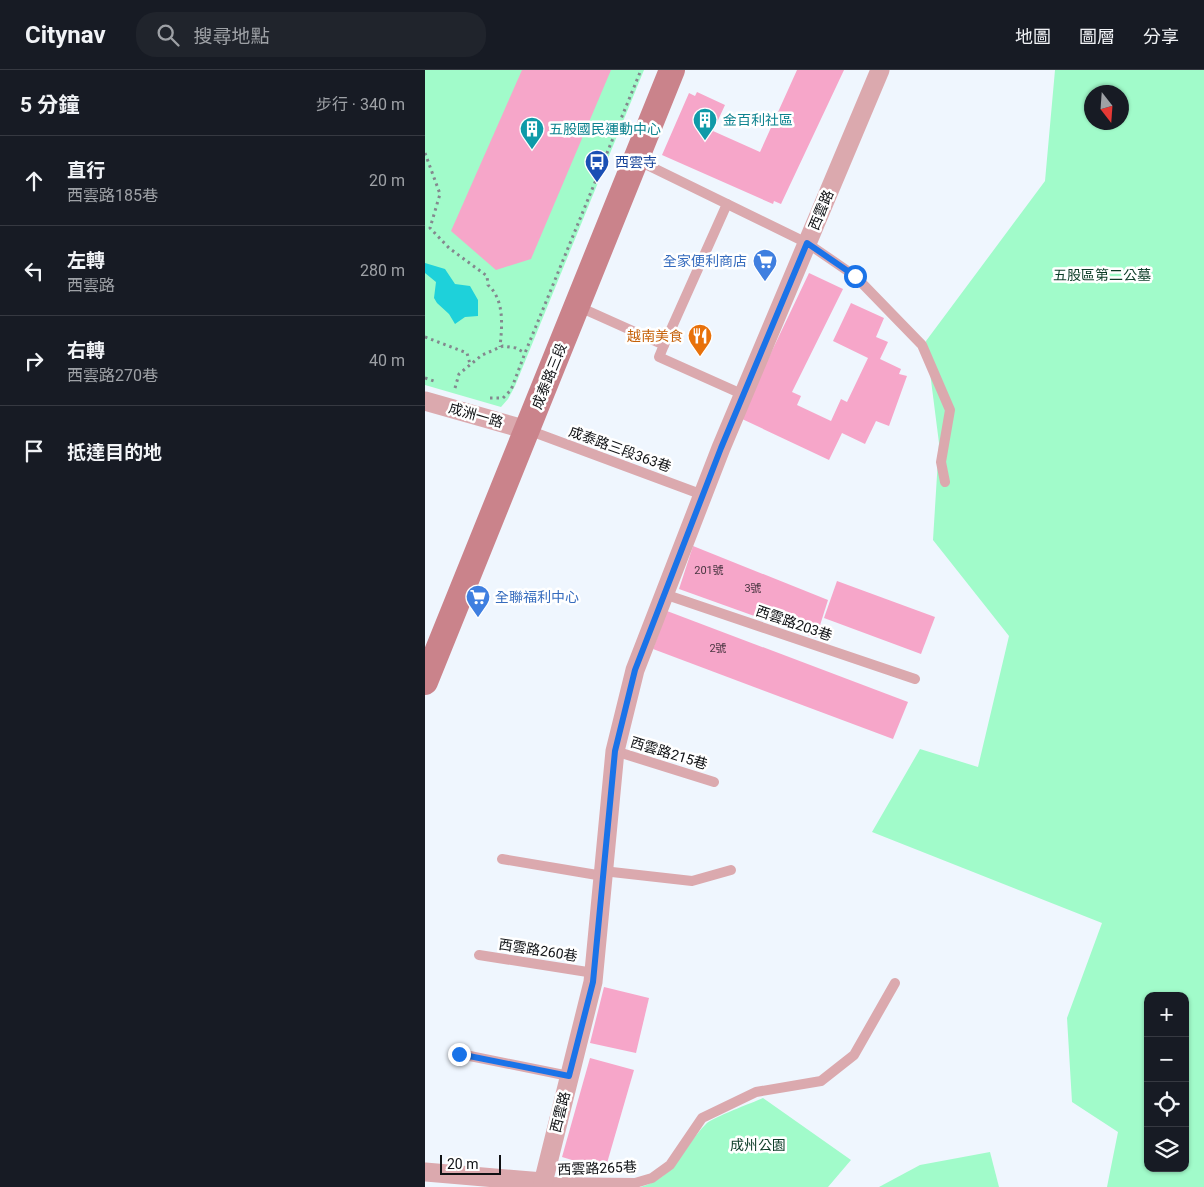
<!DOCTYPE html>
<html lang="zh-TW">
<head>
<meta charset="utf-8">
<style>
	body { margin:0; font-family:Roboto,"Noto Sans TC",sans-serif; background:#20242c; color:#f1f3f6 }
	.controls { position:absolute; right:15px; bottom:15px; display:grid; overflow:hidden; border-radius:10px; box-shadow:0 1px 4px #0004 }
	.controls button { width:45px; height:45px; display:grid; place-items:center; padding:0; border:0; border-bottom:1px solid #363941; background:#171b24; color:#f1f3f6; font:25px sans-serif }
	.compass { position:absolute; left:659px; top:15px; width:45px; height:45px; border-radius:50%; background:#171b24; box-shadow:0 1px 4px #0004; rotate:163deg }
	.scale { position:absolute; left:15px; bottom:12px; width:61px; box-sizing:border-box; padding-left:5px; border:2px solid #0f1114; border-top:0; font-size:14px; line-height:18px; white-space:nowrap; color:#0f1114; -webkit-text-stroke:4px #fff; paint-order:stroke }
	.stop { position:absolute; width:15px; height:15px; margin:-11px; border:4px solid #1a73e8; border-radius:50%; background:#fff }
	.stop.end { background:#1a73e8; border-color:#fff; box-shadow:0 1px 5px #0008 }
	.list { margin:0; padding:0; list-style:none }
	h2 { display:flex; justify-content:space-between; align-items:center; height:65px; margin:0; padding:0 20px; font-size:21px }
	h2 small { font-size:16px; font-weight:400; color:#9ea1a6 }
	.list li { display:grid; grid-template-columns:32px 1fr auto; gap:15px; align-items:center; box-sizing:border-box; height:90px; padding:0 20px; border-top:1px solid #363941 }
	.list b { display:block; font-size:19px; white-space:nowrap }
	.list p { margin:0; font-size:16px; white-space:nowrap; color:#9ea1a6 }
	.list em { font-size:16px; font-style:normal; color:#9ea1a6 }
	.icon { flex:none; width:28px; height:28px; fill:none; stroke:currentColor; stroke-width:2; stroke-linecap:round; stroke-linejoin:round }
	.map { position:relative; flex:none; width:779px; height:1117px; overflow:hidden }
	header { display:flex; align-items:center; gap:30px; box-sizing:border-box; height:70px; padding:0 25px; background:#171b24; border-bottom:1px solid #363941 }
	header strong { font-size:24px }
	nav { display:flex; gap:28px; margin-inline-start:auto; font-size:18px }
	.search { width:350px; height:45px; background:#20242c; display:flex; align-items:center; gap:12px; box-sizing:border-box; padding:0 18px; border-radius:20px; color:#9ea1a6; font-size:19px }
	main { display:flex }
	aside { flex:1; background:#171b24 }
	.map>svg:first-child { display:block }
</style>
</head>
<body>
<header>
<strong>Citynav</strong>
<div class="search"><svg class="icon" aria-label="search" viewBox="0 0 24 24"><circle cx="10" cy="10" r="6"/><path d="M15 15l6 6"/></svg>搜尋地點</div>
<nav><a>地圖</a><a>圖層</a><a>分享</a></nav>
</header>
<main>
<aside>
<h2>5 分鐘<small>步行 · 340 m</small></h2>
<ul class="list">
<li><svg class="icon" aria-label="ahead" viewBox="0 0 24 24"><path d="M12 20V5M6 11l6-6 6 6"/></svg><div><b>直行</b><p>西雲路185巷</p></div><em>20 m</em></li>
<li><svg class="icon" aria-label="left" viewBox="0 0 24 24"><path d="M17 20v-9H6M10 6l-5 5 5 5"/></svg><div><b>左轉</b><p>西雲路</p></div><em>280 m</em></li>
<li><svg class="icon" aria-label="right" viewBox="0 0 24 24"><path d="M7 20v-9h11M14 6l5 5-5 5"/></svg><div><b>右轉</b><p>西雲路270巷</p></div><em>40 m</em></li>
<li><svg class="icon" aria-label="arrive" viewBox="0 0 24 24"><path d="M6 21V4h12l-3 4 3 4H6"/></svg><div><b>抵達目的地</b></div></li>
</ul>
</aside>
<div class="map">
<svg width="779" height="1117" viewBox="0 0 779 1117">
	<rect width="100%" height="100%" fill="#eff6fe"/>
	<g fill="#a1fbca" fill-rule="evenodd">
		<polygon points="0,0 219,0 90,316 83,329 76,337 0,315"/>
		<path d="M 630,0 L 779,0 L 779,1117 L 682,1117 L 693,1062 L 647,1032 L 642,948 L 677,853 L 447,762 L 495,679 L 553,697 L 584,566 L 508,470 L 514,373 L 501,271 L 620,111 ZM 666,22 L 696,22 L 696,52 L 666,52 ZM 723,926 L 760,926 L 760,1098 L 723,1098 Z"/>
		<path d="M 338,1028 L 426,1090 L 403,1117 L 215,1117 C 252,1107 257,1078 281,1054 C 288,1047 327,1033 338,1028 Z"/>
		<polygon points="565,1082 574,1117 454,1117 495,1095"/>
	</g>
	<polygon fill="#1ed1da" points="0,193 20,199 30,214 45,216 53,230 53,246 40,247 30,254 24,244 12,233 9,228 11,212 0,203"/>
	<g fill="#f6a6c9">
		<polygon points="97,0 186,0 106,189 71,200 26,161"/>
		<polygon points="372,0 419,0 356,134 349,131 348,134 237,85 264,23 270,26 272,22 300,35 288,61 335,82"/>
		<polygon points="384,203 418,219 367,322 376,326 372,335 406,351 416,329 422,332 443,288 408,271 426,233 459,248 451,267 463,272 455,289 476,299 474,304 482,306 464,356 451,351 440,374 417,363 404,390 315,348"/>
		<polygon points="268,476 403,530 391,568 254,519"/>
		<polygon points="412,511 510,547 496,584 399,548"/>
		<polygon points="242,541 483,632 468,669 228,579"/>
		<polygon points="179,917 224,928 211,983 165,973"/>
		<polygon points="165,988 209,1000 180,1100 137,1087"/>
	</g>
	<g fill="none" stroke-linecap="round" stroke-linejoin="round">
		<g stroke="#83888e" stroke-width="3" stroke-dasharray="2.5 4" stroke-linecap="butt">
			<path d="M 0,83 L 15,124 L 5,158 L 24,178 L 62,206 L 63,215 C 80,230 77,257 75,277"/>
			<polyline points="0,267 42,283 45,294"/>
			<polyline points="0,308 9,311"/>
			<polyline points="30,318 34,304 57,285 78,276 91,278 100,283"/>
			<polyline points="65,328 78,328 86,320 100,283 216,0"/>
		</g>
		<g stroke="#dba9ae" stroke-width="10">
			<polyline points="212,90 382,173 430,206 497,275 525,340 516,392 520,412"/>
			<polyline points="152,236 239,275 234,287 319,325"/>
			<polyline points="239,275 302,134"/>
			<polyline points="103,360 278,425"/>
			<polyline points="239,524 490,609"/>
			<polyline points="190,681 289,712"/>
			<polyline points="77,789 178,806"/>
			<polyline points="178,801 267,811 306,800"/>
			<polyline points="54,885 169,903"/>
			<polyline points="35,984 144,1006"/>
			<polyline points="118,1112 210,1113 227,1108 245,1095 277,1048 331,1022 396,1011 429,985 470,913"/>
		</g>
		<g stroke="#dba9ae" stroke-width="19">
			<polyline points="0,331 102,360"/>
			<polyline points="0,1102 118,1112"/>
			<polyline points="117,1117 168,912 190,681 210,600 296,378 455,0"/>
		</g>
		<polyline stroke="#ca838b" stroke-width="26" points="0,612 247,0"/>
	</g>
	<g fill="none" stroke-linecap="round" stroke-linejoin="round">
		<polyline stroke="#1a73e8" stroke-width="6" points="34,984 144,1006 168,912 190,681 210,600 296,378 382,173 430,206"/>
	</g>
	<defs>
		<symbol id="building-pin" viewBox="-11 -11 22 30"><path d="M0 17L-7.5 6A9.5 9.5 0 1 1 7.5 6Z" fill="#0f9aa8" stroke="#fff"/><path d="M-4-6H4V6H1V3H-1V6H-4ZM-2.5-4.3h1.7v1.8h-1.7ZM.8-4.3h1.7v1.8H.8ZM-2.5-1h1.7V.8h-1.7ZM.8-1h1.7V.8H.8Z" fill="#fff"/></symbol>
		<symbol id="bus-pin" viewBox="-11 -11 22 30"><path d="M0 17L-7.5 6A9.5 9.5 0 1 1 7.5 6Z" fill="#1a4fb4" stroke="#fff"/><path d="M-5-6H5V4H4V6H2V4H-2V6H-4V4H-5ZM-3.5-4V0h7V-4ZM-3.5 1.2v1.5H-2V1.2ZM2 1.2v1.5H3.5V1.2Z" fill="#fff"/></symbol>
		<symbol id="supermarket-pin" viewBox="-11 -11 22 30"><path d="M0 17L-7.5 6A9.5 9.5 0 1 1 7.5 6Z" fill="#3f7fe0" stroke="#fff"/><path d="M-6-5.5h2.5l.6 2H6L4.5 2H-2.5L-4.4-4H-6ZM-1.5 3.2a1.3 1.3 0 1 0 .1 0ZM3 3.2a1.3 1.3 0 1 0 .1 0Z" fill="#fff"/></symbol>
		<symbol id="restaurant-pin" viewBox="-11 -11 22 30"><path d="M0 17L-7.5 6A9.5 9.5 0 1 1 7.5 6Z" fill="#e8710a" stroke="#fff"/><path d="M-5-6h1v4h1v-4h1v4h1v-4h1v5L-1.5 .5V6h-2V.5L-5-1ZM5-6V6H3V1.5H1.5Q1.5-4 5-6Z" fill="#fff"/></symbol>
	</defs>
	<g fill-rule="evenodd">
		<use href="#building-pin" x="266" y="36" width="28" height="38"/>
		<use href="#building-pin" x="93" y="45" width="28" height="38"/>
		<use href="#bus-pin" x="158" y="78" width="28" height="38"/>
		<use href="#supermarket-pin" x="326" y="177" width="28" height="38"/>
		<use href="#restaurant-pin" x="261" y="252" width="28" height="38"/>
		<use href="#supermarket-pin" x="39" y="513" width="28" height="38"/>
	</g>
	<g text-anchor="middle" stroke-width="5" stroke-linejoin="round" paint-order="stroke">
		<g font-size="11" fill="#493641">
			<text x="284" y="504">201號</text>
			<text x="328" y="522">3號</text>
			<text x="293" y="582">2號</text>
		</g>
		<g font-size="14" fill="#0d838f" stroke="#fff" text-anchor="start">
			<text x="298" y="55">金百利社區</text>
			<text x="124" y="64">五股國民運動中心</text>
		</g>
		<g font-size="14" fill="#164399" stroke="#fff" text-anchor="start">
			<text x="190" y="97">西雲寺</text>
		</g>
		<g font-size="14" fill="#0f1114" stroke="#fff">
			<text transform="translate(396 140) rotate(-67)" y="5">西雲路</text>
			<text transform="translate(124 306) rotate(-68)" y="5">成泰路三段</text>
			<text transform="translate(51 345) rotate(16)" y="5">成洲一路</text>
			<text transform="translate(195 379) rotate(20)" y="5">成泰路三段363巷</text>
			<text transform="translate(369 553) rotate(19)" y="5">西雲路203巷</text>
			<text transform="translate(244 683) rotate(17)" y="5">西雲路215巷</text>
			<text transform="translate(113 880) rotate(9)" y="5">西雲路260巷</text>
			<text transform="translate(135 1042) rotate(-76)" y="5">西雲路</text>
			<text transform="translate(172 1098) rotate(-2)" y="5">西雲路265巷</text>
		</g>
		<g font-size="14" fill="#366cbe" stroke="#fff" text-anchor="end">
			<text x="322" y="196">全家便利商店</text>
			<text x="70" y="532" text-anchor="start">全聯福利中心</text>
		</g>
		<g font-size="14" fill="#0c3c27" stroke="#fff">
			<text x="677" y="210">五股區第二公墓</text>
			<text x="333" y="1080">成州公園</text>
		</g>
		<g font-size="14" fill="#c56008" stroke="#fff" text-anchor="end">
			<text x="258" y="271">越南美食</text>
		</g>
	</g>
</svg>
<div class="controls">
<button>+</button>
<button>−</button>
<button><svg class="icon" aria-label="locate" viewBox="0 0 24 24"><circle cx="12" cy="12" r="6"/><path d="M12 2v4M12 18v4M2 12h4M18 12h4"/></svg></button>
<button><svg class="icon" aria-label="layers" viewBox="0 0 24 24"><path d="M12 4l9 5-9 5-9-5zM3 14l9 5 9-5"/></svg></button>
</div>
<svg class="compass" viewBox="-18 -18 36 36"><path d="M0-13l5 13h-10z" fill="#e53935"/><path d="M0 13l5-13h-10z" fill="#9ea1a6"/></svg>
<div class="scale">20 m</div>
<div class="stop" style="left:430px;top:206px"></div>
<div class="stop end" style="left:34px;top:984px"></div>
</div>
</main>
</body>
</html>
